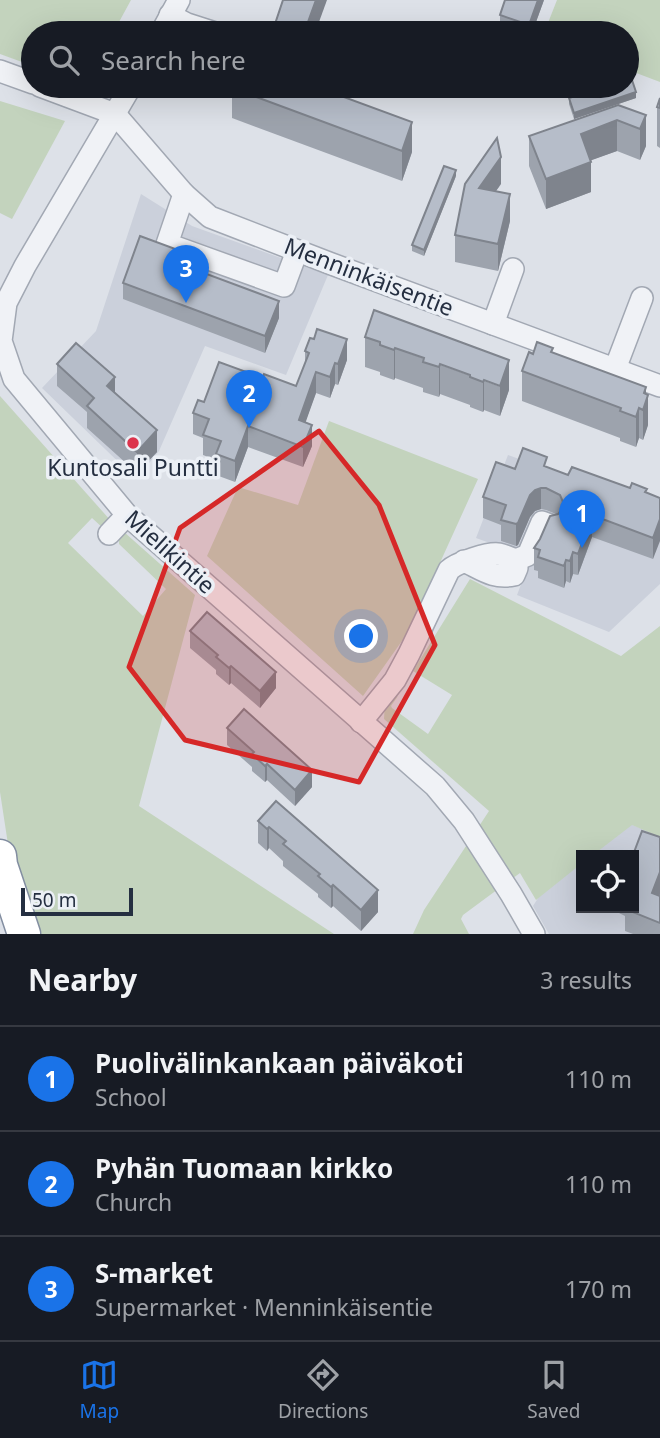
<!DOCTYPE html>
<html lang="en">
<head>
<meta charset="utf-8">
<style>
	body { margin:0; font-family:"Noto Sans",sans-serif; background:#242831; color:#f1f3f6 }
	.controls { position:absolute; right:21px; bottom:21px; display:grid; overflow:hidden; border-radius:0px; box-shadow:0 7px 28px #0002 }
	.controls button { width:63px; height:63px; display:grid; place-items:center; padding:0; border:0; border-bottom:2px solid #363941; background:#171b24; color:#f1f3f6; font:35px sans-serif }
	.scale { position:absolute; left:21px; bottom:18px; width:112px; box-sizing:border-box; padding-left:7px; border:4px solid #252f41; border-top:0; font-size:19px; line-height:24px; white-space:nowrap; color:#252f41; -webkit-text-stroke:5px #ecf0f6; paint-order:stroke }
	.you { position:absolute; left:362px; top:637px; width:24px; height:24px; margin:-18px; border:5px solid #fff; border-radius:50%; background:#1a73e8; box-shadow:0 0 0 10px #1a73e833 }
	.badge { display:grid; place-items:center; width:46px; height:46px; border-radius:50%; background:#1a73e8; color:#fff; font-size:23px; font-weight:700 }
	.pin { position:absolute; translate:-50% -58px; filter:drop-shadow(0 2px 4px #0008) }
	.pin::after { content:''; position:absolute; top:37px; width:24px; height:21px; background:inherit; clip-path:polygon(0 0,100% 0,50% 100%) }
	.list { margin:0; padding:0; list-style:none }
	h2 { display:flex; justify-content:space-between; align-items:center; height:91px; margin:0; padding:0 28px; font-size:30px }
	h2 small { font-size:23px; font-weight:400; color:#9ea1a6 }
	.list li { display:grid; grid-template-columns:46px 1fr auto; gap:21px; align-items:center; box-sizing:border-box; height:105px; padding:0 28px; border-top:2px solid #363941 }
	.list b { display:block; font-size:26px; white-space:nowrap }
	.list p { margin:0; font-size:23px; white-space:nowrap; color:#9ea1a6 }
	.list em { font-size:23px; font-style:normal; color:#9ea1a6 }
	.icon { flex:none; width:38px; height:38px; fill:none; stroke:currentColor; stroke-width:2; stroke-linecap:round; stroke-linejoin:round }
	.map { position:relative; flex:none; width:660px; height:934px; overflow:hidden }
	.search { position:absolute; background:#171b24; box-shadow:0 7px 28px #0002; left:21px; right:21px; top:21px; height:77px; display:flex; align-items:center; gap:18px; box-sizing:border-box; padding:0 24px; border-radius:38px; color:#9ea1a6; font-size:26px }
	.sheet { height:406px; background:#171b24 }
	nav { display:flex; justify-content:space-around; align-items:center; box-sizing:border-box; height:98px; border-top:2px solid #363941; background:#171b24; font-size:19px; color:#9ea1a6 }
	nav a { display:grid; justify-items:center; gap:4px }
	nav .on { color:#1a73e8 }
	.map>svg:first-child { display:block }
</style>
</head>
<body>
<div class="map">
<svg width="660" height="934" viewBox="0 0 660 934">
	<rect width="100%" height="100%" fill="#dde1e8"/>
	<g fill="#cbd0db" fill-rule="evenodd">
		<polygon points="141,194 192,226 328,275 286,375 205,346 159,451 136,479 42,388 96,331"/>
		<polygon points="508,455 660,509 660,584 609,632 517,595 531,558 476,538"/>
		<path d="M 595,810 L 660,836 L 660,934 L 549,934 L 533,906 ZM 581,855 L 634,855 L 634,908 L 581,908 Z"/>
	</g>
	<g fill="#c3d3bd">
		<polygon points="0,0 131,0 113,33 33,33 33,66 0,54"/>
		<polygon points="557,0 660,0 660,82 631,71 627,72 627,33 544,33"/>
		<polygon points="0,101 65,121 12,219 0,213"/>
		<polygon points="0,396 111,521 104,529 92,518 68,543 143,616 166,589 119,544 119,539 124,532 195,595 139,806 334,934 37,934 11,864 0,792"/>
		<polygon points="329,421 478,479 409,631 363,696 207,556 238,487 298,505"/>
		<polygon points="470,579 621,656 660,626 660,837 632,825 593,855 581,855 581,864 536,900 520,873 463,915 461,919 469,934 413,934 424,910 489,811 384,719 385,702 398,696 391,706 392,708 428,734 452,695 413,671"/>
	</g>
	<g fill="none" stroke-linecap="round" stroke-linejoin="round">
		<defs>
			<g id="minor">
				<polyline points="170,15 187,24 215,33"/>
				<polyline points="161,33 179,0"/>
				<polyline points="0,71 33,83"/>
				<polyline points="40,86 115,114 184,194 210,217 329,263 660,386"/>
				<polyline points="131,86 25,266 6,303 1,341 14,379 127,515 435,786 464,821 511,894 534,934"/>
				<polyline points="184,194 167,244 284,286 297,251"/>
				<polyline points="493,324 513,269"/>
				<polyline points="615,369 642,298"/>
				<polyline points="109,534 127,515"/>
				<polyline points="516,560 528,555 542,522 550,525"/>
				<path d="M 361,722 L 395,680 L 409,654 L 449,570 C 456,563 489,552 499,554 C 504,555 511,558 516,560 L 517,568 L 514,575 C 493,579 483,570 464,561"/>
			</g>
			<polyline id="highway" points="0,856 1,865 24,934"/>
		</defs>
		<use href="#minor" stroke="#a2a8b3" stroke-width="24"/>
		<use href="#highway" stroke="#838ea1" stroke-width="35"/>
		<use href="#minor" stroke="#f0f2f6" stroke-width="21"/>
		<use href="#highway" stroke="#fff" stroke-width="32"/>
	</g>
	<g fill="#9da3ad">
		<polygon points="544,0 532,33 505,33 500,31 500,15"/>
		<polygon points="232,88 412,152 402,181 232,118"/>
		<polygon points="569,98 636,98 574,119 569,104"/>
		<polygon points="660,98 660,148 657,146 657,107"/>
		<polygon points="646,115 646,146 640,160 617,151 591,160 591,192 546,209 529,166 529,136"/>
		<polygon points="456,176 424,256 412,251 412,245"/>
		<polygon points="501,184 495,192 510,221 498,271 455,262 455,235"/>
		<polygon points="189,268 279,318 265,353 123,299 123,283"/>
		<polygon points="365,337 509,390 500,416 484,410 483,412 470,407 470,405 440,394 439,397 423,392 423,388 395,378 394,380 380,375 380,372 365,367"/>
		<polygon points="305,351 347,360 338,385 335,384 330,398 316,393 305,422 312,446 303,467 248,447 235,482 216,475 216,460 203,455 203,438 193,434 193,413 204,402 263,378 296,386 305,363"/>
		<polygon points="553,353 646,394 648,425 643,440 639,438 636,447 620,441 620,438 522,401 522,371 533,354"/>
		<polygon points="57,364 115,393 157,452 137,473 87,428 87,412 57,386"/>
		<polygon points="547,467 568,475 630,488 660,498 653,559 592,537 578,575 573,574 570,583 566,581 564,588 538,578 538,571 534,570 534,548 556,514 546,510 541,509 535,511 530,517 518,545 516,546 501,541 501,525 483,518 483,497 515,469"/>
		<polygon points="190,631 276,688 260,708 231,683 229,685 216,674 216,670 190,648"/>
		<polygon points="227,728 312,787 295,806 267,780 265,782 252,771 252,767 227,745"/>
		<polygon points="276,801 378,912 361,931 333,906 331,908 318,897 318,894 283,866 283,861 269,848 267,851 258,843 258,821"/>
		<polygon points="660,837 660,934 633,934 625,931 625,916 619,913 619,908 634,908"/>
	</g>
	<g fill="#7f848d">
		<polygon points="316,0 327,0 315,33 304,33"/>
		<polygon points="538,0 544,0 532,33 529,33 529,25"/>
		<polygon points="636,92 636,98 574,119 574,113"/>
		<polygon points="646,115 646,146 640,160 640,129"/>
		<polygon points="617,120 617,151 581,164 581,134"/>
		<polygon points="412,122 412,152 402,181 402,151"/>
		<polygon points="501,157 501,184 479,215 479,188"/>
		<polygon points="591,162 591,192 546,209 546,179"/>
		<polygon points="456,170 456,176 424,256 424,250"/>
		<polygon points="510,194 510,221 498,271 498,244"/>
		<polygon points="189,254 189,271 185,266"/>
		<polygon points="279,301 279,318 265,353 265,336"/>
		<polygon points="347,339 347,360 338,385 338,364"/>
		<polygon points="395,348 395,378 394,380 394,350"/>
		<polygon points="509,360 509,390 500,416 500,386"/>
		<polygon points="335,363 335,384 330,398 330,377"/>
		<polygon points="440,364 440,394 439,397 439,367"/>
		<polygon points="316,372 316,393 299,441 299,420"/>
		<polygon points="115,377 115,398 107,386"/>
		<polygon points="484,380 484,410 483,412 483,382"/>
		<polygon points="646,387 646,400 648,395 648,425 643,440 643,410 644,393"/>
		<polygon points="639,408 639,438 636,447 636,417"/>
		<polygon points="312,425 312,446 303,467 303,447"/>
		<polygon points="248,426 248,447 235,482 235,461"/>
		<polygon points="157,430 157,452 137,473 137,452"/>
		<polygon points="541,488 541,509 535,511 530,517 518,545 516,546 516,524 530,495 535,490"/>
		<polygon points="592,515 592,537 578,575 578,554"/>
		<polygon points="660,519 660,541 653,559 653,538"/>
		<polygon points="573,552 573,574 570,583 570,561"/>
		<polygon points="566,560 566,581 564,588 564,566"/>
		<polygon points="231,666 231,683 229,685 229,668"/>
		<polygon points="276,672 276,688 260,708 260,691"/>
		<polygon points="267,764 267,780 265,782 265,766"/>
		<polygon points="312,770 312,787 295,806 295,790"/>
		<polygon points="269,827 269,848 267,851 267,829"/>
		<polygon points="660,872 660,894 652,914 652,893"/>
		<polygon points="333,885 333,906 331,908 331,887"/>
		<polygon points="378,890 378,912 361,931 361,910"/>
	</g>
	<g fill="#b6bdc9" stroke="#7f848d" stroke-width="2">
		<polygon points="283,0 316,0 304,33 272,33"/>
		<polygon points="505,0 538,0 529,25 500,15"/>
		<polygon points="631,77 636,92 574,113 569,98 607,86 627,86 627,79"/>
		<polygon points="232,86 314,86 412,122 402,151 232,88"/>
		<polygon points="660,98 660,108 657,107"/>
		<polygon points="618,105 646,115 640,129 617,120 581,134 591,162 546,179 529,136"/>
		<polygon points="497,138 501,157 479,188 510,194 498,244 455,235 465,184"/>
		<polygon points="444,166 456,170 424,250 412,245"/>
		<polygon points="140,236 189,254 185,266 279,301 265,336 123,283"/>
		<polygon points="374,310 509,360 500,386 484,380 483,382 470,377 470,375 440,364 439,367 423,362 424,358 395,348 394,350 380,345 380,342 365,337"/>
		<polygon points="317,329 347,339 338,364 335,363 330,377 316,372 299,420 312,425 303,447 248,426 235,461 216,454 221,441 203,435 209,419 193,413 198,400 204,402 219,362 263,378 264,374 296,386 309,353 305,351 310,338 314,339"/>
		<polygon points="537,342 553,348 551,352 646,387 644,393 648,395 643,410 639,408 636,417 620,411 621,408 522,371 529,352 533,354"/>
		<polygon points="76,343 115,377 107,386 157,430 137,452 87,406 94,398 57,364"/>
		<polygon points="523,448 547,457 544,466 568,475 572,467 630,488 632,483 647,489 645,492 660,498 660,519 653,538 592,515 578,554 573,552 570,561 566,560 564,566 538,557 540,550 534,548 540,539 550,516 558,514 562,509 563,502 560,495 546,488 541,488 535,490 530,495 518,523 516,524 501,520 506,505 483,497 496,462 515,469"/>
		<polygon points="207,612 276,672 260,691 231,666 229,668 216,657 218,655 190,631"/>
		<polygon points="244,709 312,770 295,790 267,764 265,766 252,754 254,752 227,728"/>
		<polygon points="276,801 378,890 361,910 333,885 331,887 318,876 320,874 283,844 286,841 269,827 267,829 258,821"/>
		<polygon points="642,831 660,837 660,872 652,893 660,896 660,923 625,909 626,908 634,908 633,855"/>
	</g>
	<path fill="#d62828" fill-opacity="0.2" stroke="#d62828" stroke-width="5" stroke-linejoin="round" d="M 319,431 L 379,505 L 435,645 L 359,782 L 185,740 L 129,667 L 180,528 Z"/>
	<circle fill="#dc334c" stroke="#ecf0f6" stroke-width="2.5" cx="133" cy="443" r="7"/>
	<g text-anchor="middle" stroke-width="7" stroke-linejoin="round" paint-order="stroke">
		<g font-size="23" fill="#252f41" stroke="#ecf0f6">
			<text transform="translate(369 277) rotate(21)" y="8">Menninkäisentie</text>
			<text transform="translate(170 552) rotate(42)" y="8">Mielikintie</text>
		</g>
		<g font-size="23" fill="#252f41" stroke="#ecf0f6">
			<text x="133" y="476">Kuntosali Puntti</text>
		</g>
	</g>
</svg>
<div class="controls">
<button><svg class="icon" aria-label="locate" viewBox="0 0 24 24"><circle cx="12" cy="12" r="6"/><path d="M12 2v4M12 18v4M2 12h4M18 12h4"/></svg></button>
</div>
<div class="scale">50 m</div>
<div class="you"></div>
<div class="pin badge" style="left:582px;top:548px">1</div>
<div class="pin badge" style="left:249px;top:428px">2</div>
<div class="pin badge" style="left:186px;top:303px">3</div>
<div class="search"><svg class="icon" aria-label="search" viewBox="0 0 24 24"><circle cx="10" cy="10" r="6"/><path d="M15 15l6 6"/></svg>Search here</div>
</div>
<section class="sheet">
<h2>Nearby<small>3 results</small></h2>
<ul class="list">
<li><span class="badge">1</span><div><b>Puolivälinkankaan päiväkoti</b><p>School</p></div><em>110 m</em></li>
<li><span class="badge">2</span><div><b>Pyhän Tuomaan kirkko</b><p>Church</p></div><em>110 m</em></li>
<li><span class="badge">3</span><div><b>S-market</b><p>Supermarket · Menninkäisentie</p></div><em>170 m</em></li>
</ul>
</section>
<nav>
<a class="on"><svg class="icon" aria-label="map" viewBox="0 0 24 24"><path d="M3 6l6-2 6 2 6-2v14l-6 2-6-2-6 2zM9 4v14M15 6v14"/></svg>Map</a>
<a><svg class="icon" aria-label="directions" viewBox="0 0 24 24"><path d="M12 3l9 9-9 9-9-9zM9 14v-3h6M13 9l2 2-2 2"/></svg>Directions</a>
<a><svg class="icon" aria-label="saved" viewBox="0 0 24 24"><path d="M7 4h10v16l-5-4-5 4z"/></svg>Saved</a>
</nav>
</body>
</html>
